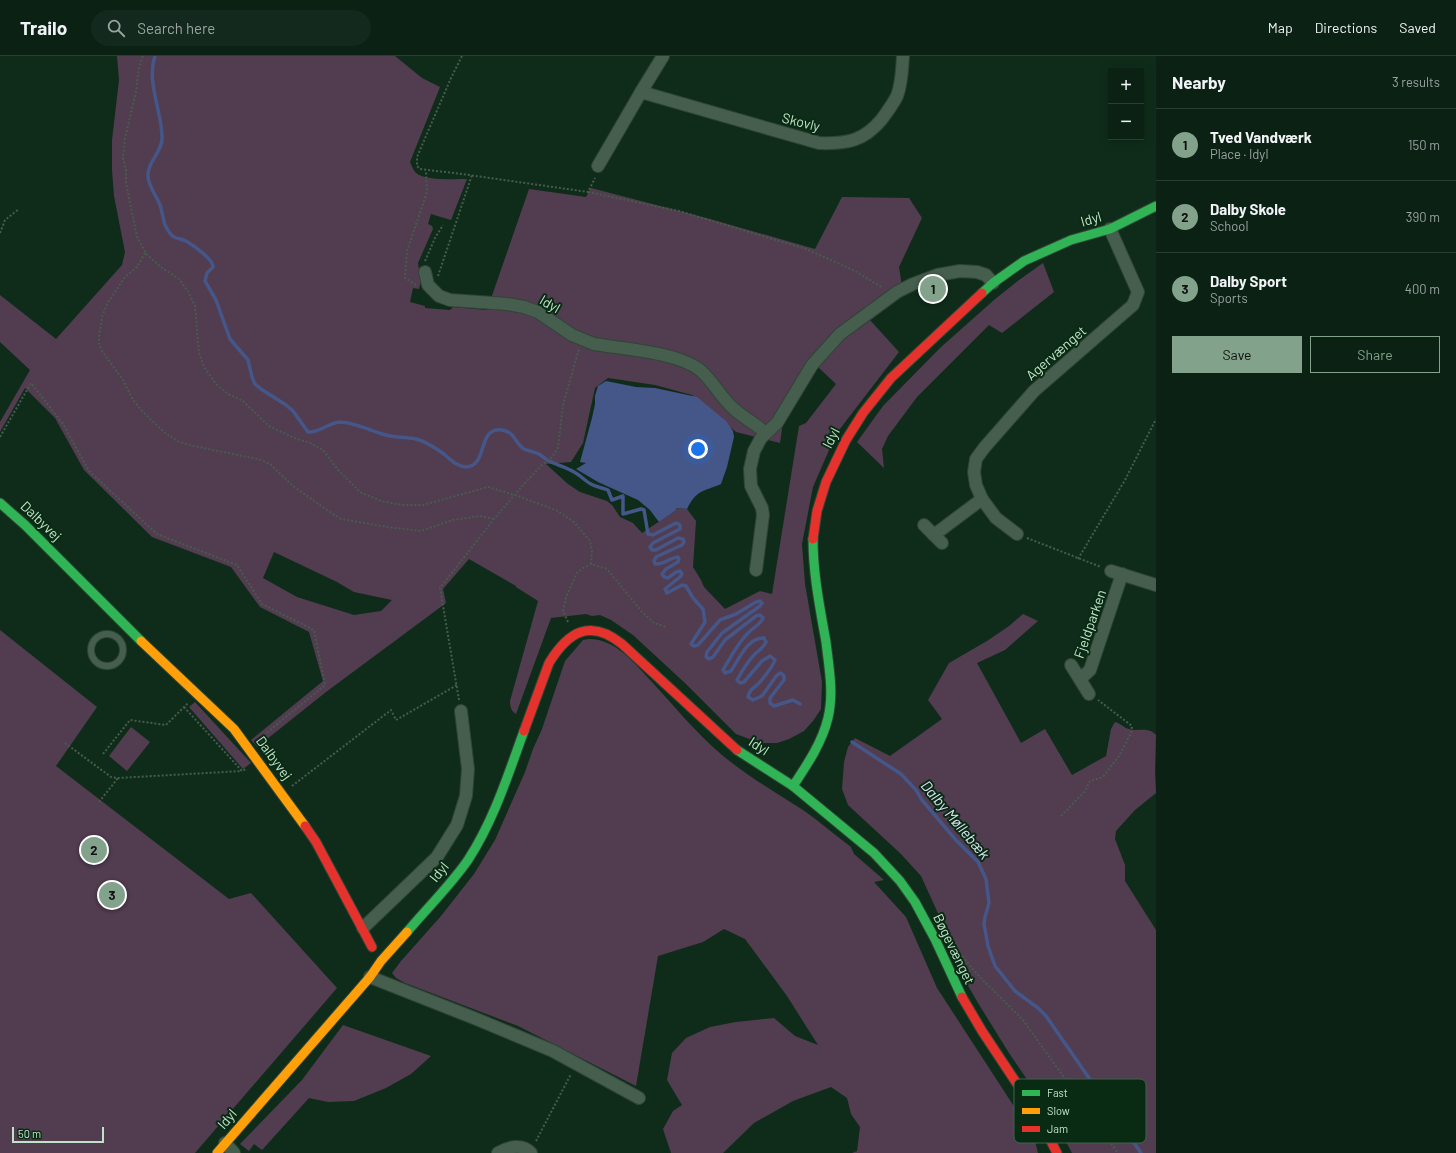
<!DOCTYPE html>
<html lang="en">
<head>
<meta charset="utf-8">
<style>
	body { margin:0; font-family:Barlow,sans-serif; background:#14291d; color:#f1f3f6 }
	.controls { position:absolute; right:12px; top:12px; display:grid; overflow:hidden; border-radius:0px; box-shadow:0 2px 10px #0003 }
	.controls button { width:36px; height:36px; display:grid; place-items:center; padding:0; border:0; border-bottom:1px solid #2b3e34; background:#0b2114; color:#f1f3f6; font:20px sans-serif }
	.scale { position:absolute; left:12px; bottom:10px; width:92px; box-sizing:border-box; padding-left:4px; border:2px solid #c2e2c8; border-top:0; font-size:11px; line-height:14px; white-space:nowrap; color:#c2e2c8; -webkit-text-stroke:3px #092b14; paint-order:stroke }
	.you { position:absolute; left:698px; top:393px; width:14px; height:14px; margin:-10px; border:3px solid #fff; border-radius:50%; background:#1a73e8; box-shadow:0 0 0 6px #1a73e833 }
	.badge { display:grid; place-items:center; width:26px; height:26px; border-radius:50%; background:#83a28b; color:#111; font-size:13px; font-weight:700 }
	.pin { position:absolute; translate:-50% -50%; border:2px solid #fff; box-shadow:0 1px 4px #0006 }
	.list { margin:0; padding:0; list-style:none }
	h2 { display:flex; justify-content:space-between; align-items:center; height:52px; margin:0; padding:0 16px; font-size:17px }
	h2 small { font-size:13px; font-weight:400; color:#9aa3a0 }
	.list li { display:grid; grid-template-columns:26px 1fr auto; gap:12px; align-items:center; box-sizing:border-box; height:72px; padding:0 16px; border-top:1px solid #2b3e34 }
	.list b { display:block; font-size:15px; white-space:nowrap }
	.list p { margin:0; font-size:13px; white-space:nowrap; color:#9aa3a0 }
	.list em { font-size:13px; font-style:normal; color:#9aa3a0 }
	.actions { display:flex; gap:8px; padding:12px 16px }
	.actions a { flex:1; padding:9px 0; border:1px solid #83a28b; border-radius:0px; text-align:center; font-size:14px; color:#83a28b }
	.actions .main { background:#83a28b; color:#111 }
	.icon { flex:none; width:22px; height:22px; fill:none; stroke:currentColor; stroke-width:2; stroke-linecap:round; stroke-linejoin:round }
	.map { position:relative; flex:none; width:1156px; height:1097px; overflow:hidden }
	header { display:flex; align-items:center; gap:24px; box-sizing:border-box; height:56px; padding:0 20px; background:#0b2114; border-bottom:1px solid #2b3e34 }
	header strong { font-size:19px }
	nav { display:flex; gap:22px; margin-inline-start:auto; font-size:14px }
	.search { width:280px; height:36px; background:#14291d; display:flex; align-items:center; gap:10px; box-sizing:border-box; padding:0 14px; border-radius:22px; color:#9aa3a0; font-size:15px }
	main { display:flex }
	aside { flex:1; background:#0b2114 }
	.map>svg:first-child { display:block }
</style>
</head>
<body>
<header>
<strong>Trailo</strong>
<div class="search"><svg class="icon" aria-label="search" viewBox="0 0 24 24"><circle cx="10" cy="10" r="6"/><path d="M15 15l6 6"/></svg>Search here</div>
<nav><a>Map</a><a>Directions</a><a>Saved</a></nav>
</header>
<main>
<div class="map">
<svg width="1156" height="1097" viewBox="0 0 1156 1097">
	<rect width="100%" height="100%" fill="#0f2c1a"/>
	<g fill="#523c50" fill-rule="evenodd">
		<path d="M 117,0 L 395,0 L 422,22 L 440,31 L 410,106 C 412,110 413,114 416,117 C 425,125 455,123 467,123 L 451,164 L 431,158 L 428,168 L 432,170 L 433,173 L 418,207 L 421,226 L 419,233 L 413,232 L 410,246 L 425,250 L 425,252 L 450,254 L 453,251 L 487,254 L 529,133 L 586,141 L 591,132 L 710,163 L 815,193 L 842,141 L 909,142 L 922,162 L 899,211 L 903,237 L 870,264 L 899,296 L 836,378 L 813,431 L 802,488 L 805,528 L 822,626 L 821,653 L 813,665 L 804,675 L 789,683 L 777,687 L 760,687 L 736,678 L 686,628 L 633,579 L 611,564 L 600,559 L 592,560 L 586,558 L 551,562 L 516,658 C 511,655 510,650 510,645 L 538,545 L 516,531 L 516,530 L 469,503 L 443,533 L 446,547 L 326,636 L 257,691 L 251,684 L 323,625 L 309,576 L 260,551 L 231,511 L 152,481 L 84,414 L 55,362 L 25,332 L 0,376 L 0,366 L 30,314 L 0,286 L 0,239 L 56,283 L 122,209 L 125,196 L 114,140 L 112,114 L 112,84 L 119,24 ZM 818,311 L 836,328 L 806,367 L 799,370 L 772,538 L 760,535 L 725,553 L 704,531 L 701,524 L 693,511 L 696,465 L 687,453 L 675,452 L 675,455 L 642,477 L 633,467 L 620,461 L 612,449 L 607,445 L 580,436 L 568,428 L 546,408 L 571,406 L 583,387 L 595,332 L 608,322 L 655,329 L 692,339 L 736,376 L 780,387 L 783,366 ZM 274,496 L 337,526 L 354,536 L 392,544 L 381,555 L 354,559 L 297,541 L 263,522 Z"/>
		<polygon points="1043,207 1054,236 1002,277 989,269 917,341 888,380 882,393 884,412 857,386 883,350 940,292 994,244 1019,224"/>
		<path d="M 1023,558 L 1038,565 L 1005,594 L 977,607 L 1021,687 L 1045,673 L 1072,719 L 1106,700 L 1111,673 L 1115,666 C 1120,667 1124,672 1129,673 C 1139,676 1148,670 1156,679 L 1155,716 L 1156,737 L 1135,754 L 1116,775 L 1115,783 L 1125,809 L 1125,825 L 1156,874 L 1156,1097 L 1072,1097 L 1054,1063 L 1009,997 L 978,947 L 959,914 L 947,877 L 921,820 L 901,798 L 848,749 L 842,733 L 844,706 L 848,691 L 855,682 L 890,700 L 942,663 L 928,644 L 949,607 L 987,585 L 1009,570 Z"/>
		<polygon points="0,574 97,651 56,710 229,843 251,837 337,932 195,1097 0,1097"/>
		<path d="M 589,583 C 616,583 635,608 652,626 C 675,651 696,677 722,699 C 747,720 775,736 803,754 C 819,765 835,779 851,791 L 854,798 L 884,824 L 874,826 L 906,861 L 937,932 L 1034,1081 L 1038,1097 L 852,1097 L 857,1095 L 860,1071 L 851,1058 L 847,1042 L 831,1031 L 793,1045 L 754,1067 L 723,1097 L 671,1097 L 663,1073 L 673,1055 L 682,1049 L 667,1024 L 672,997 L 686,982 L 710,971 L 736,966 L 774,962 L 795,980 L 818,989 L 787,940 L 745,883 L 724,873 L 703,886 L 658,900 L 636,1030 L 518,970 L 405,927 L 396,922 L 392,917 L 401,905 L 441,860 L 474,818 L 495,784 L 525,716 L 533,693 L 542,673 L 565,605 L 583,584 Z"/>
		<polygon points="195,646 251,707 243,713 189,651"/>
		<polygon points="131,671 150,686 127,715 109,700"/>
		<polygon points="343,969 431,1000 411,1018 386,1032 354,1045 328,1046 309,1042 262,1094 254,1088 249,1095 240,1088 302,1024"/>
	</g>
	<path fill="#455689" d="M 606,325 L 636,331 L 655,332 L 697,341 L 726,365 L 733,375 L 734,381 L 727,411 L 721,428 C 703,436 697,433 687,453 L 676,452 L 675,455 L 659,466 L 650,454 L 638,444 L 598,426 L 576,413 L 586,407 L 580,406 L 592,362 L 595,348 L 595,340 L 598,330 Z"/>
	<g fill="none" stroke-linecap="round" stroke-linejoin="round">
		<g stroke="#455689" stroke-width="3.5">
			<path d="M 155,0 C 146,25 162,56 162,81 C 163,95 147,106 148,121 C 149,131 156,139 160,149 C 162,155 163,163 165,169 C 167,173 170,179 174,181 C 178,183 182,183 186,185 C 193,189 214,204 213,211 L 207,217 L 205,225 L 216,244 L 230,283 L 248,304 L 252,321 L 255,328 L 261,333 L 286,349 L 293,355 L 308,376 C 319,377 328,367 340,366 C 354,366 373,376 386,379 C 396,382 407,381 416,383 C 424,385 434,391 441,396 C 449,401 456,411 466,411 C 489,410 476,371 502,374 C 515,376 515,387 524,393 C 529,395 534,396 539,398 C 542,400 545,403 549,405 C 557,409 566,411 574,416 C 580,419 585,425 591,428 C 596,431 603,432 608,434 L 612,444 L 623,440 L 623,458 L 641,453 L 644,454 L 648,478 L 653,479 L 676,467 L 680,469 L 680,473 L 653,487 L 650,491 L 652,494 L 656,494 L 678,482 L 683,483 L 684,486 L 682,489 L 656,501 L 654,505 L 655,508 C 664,509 669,502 678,501 L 679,503 L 678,506 L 666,513 L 662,518 L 664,521 L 668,522 L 676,516 L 680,515 L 682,518 L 680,521 L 665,533 L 667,537 L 682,529 L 686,530 L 693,542 L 703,553 L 705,566 L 691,588 L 694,590 L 698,589 L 720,564 L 736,558 L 756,546 L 760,545 L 762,547 L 760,550 L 722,577 L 707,596 L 706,601 L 709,603 L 713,601 L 725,584 L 756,560 L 760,559 L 763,562 C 761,568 754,571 750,575 C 738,586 731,601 723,614 L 725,617 L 731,615 C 739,603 748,581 764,582 L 766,586 C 764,591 759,594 755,598 C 748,605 742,615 737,624 L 740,627 L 744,626 L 762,605 L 770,600 L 775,604 C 772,612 765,620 760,626 C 755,632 749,633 748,641 L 753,644 L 762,640 L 777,619 L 781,617 L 784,620 L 784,624 L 770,642 L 770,647 L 774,650 L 793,644 L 800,648"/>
			<polyline points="852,686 901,718 916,734 922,744 955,783 978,806 986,823 989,847 985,861 984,868 988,890 995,910 1015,935 1038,952 1046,960 1141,1097"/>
		</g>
		<defs>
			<circle id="lane" cx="107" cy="594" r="16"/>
			<g id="street">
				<polyline points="641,36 663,0"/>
				<path d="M 598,110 L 641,36 L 819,87 C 847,88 864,85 882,63 C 887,56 893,48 897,40 C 902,27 902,13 903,0"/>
				<path d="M 425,216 L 428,229 L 439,240 L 450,244 L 507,248 L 524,251 L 538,256 L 572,279 L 594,288 C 623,293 677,296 700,314 C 713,325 721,342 734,353 C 744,362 756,368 766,377"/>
				<polyline points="924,469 942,487"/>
				<polyline points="1017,478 996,462 982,443 976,429 974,416 976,403 984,392 1034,335 1133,249 1138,236 1110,173"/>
				<polyline points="934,479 982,443"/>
				<polyline points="756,514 763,459 762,452 751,430 750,413 754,395 761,382 777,367 812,309 840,278 897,236 913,228 937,219 960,215 977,216 986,219 993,227"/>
				<polyline points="1111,515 1156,529"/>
				<polyline points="1071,609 1089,638"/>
				<polyline points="1080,623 1090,614 1122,518"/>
				<polyline points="363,872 437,801 457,769 466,740 468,713 461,655"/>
				<polyline points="370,921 474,962 553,995 639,1042"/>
				<polyline points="225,1087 234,1097"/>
				<path d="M 498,1097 C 508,1091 522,1087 531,1097"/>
			</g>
			<g id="fast">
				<polyline points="982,237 993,227 1024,205 1071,184 1110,173 1156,150"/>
				<polyline points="0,447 25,469 141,585"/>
				<polyline points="737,694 793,730 874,797 900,825 915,846 935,883 962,941"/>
				<path d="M 793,730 C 807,709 822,687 828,662 C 834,637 829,612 826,586 C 820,552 813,518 813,483"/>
				<path d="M 407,876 C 427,852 450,830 468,804 C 494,764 508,719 524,675"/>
			</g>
			<g id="slow">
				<polyline points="141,585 234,673 305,770"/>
				<polyline points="217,1097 370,921 381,905 407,876"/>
			</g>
			<g id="jam">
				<polyline points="813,483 817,455 826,426 846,384 863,357 891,322 982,237"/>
				<path d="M 524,675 L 549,607 C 568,576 590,562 622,588 L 737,694"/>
				<polyline points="305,770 316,786 372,891"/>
				<polyline points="962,941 982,975 1037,1058 1057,1097"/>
			</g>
		</defs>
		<use href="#lane" stroke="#304536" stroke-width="8"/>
		<use href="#street" stroke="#304536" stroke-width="14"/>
		<use href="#fast" stroke="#304536" stroke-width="11"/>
		<use href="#slow" stroke="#304536" stroke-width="11"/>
		<use href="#jam" stroke="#304536" stroke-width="11"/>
		<g stroke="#475c4e" stroke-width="2" stroke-dasharray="2 2" stroke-linecap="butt">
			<polyline points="143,0 139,11 136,36 125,82 123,102 126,113 126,127 137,181 147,199 162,212 179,223 189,237 195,250 199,297 204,311 216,328 228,338 243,345 269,370 294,382 310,387 323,394 338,414 360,436 381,445 402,449 423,449 488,431 515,439 558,455 575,467 590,485 592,495 591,508"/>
			<polyline points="462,0 451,22 417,101 417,110 420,113 462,118 588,136 595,122"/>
			<polyline points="588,136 679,155 806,193 855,215 883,232"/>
			<polyline points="0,177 5,164 19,153"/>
			<polyline points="145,197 137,211 125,221 107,248 102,261 99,281 99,288 102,295 123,324 133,344 143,356 165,377 179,386 194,390 262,404 271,409 293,430 327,454 341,463 387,471 421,475 453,464 480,460 494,463"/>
			<polyline points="425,205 435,182 443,169"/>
			<polyline points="438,220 472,119"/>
			<polyline points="416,229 405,222 407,195 427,136 426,115"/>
			<polyline points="0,381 31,327 63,368 89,415 157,478 237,509 262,548 314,574 325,629 259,683"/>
			<polyline points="1027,482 1101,511"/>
			<polyline points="1078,503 1125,424 1156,363"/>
			<polyline points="568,566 563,555 566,541 577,517 583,512 591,508 607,513 643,557 654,567 666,571"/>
			<polyline points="459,644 440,532 494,463 525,427 542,409 552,401 558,392 563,349 579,293"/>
			<polyline points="184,651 242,715 246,713"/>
			<polyline points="65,687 111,721 118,722 242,715"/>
			<polyline points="103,698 130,664 166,669 188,647"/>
			<polyline points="292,730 391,654 396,664 457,629"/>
			<polyline points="99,746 118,722"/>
			<polyline points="1061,760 1085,735 1090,725 1103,721 1119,700 1131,677 1132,670 1098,644"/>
			<polyline points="957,894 977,918 1023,964 1118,1097"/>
			<polyline points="536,1085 571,1018"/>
		</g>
		<use href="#lane" stroke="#465e4d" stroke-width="6"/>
		<use href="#street" stroke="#465e4d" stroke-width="12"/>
		<use href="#fast" stroke="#30b455" stroke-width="9"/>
		<use href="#slow" stroke="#ff9f0a" stroke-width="9"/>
		<use href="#jam" stroke="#e5322d" stroke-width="9"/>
	</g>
	<g text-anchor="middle" stroke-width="4" stroke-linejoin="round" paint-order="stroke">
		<g font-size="14" fill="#c2e2c8" stroke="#092b14">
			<text transform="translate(801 66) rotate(14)" y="5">Skovly</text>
			<text transform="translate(1091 163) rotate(-16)" y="5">Idyl</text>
			<text transform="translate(550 248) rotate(30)" y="5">Idyl</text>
			<text transform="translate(1056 297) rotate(-41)" y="5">Agervænget</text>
			<text transform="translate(831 382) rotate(-63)" y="5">Idyl</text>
			<text transform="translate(41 465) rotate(44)" y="5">Dalbyvej</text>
			<text transform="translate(1090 568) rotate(-71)" y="5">Fjeldparken</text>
			<text transform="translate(759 690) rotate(33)" y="5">Idyl</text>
			<text transform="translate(274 702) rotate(54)" y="5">Dalbyvej</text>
			<text transform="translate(439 816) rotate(-51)" y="5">Idyl</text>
			<text transform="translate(954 893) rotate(64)" y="5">Bøgevænget</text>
			<text transform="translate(227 1063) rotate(-49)" y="5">Idyl</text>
		</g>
		<g font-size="15" font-style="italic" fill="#dde3f5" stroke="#092b14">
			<text transform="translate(955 764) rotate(50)" y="5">Dalby Møllebæk</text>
		</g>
	</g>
	<rect x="1014" y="1023" width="132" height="64" rx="6" fill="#092b14" stroke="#40624a" stroke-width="1"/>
	<rect x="1022" y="1034" width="18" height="6" fill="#30b455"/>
	<rect x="1022" y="1052" width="18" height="6" fill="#ff9f0a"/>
	<rect x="1022" y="1070" width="18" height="6" fill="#e5322d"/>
	<g font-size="11" fill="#c2e2c8">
		<text x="1047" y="1041">Fast</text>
		<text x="1047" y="1059">Slow</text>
		<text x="1047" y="1077">Jam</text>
	</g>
</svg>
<div class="controls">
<button>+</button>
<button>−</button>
</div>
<div class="scale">50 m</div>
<div class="you"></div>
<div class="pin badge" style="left:933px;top:233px">1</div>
<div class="pin badge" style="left:94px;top:794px">2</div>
<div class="pin badge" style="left:112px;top:839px">3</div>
</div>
<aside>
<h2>Nearby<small>3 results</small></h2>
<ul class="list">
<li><span class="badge">1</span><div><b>Tved Vandværk</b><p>Place · Idyl</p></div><em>150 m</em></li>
<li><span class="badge">2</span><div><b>Dalby Skole</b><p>School</p></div><em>390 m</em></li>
<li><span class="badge">3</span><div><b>Dalby Sport</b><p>Sports</p></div><em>400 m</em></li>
</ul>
<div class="actions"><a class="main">Save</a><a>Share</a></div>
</aside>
</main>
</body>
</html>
